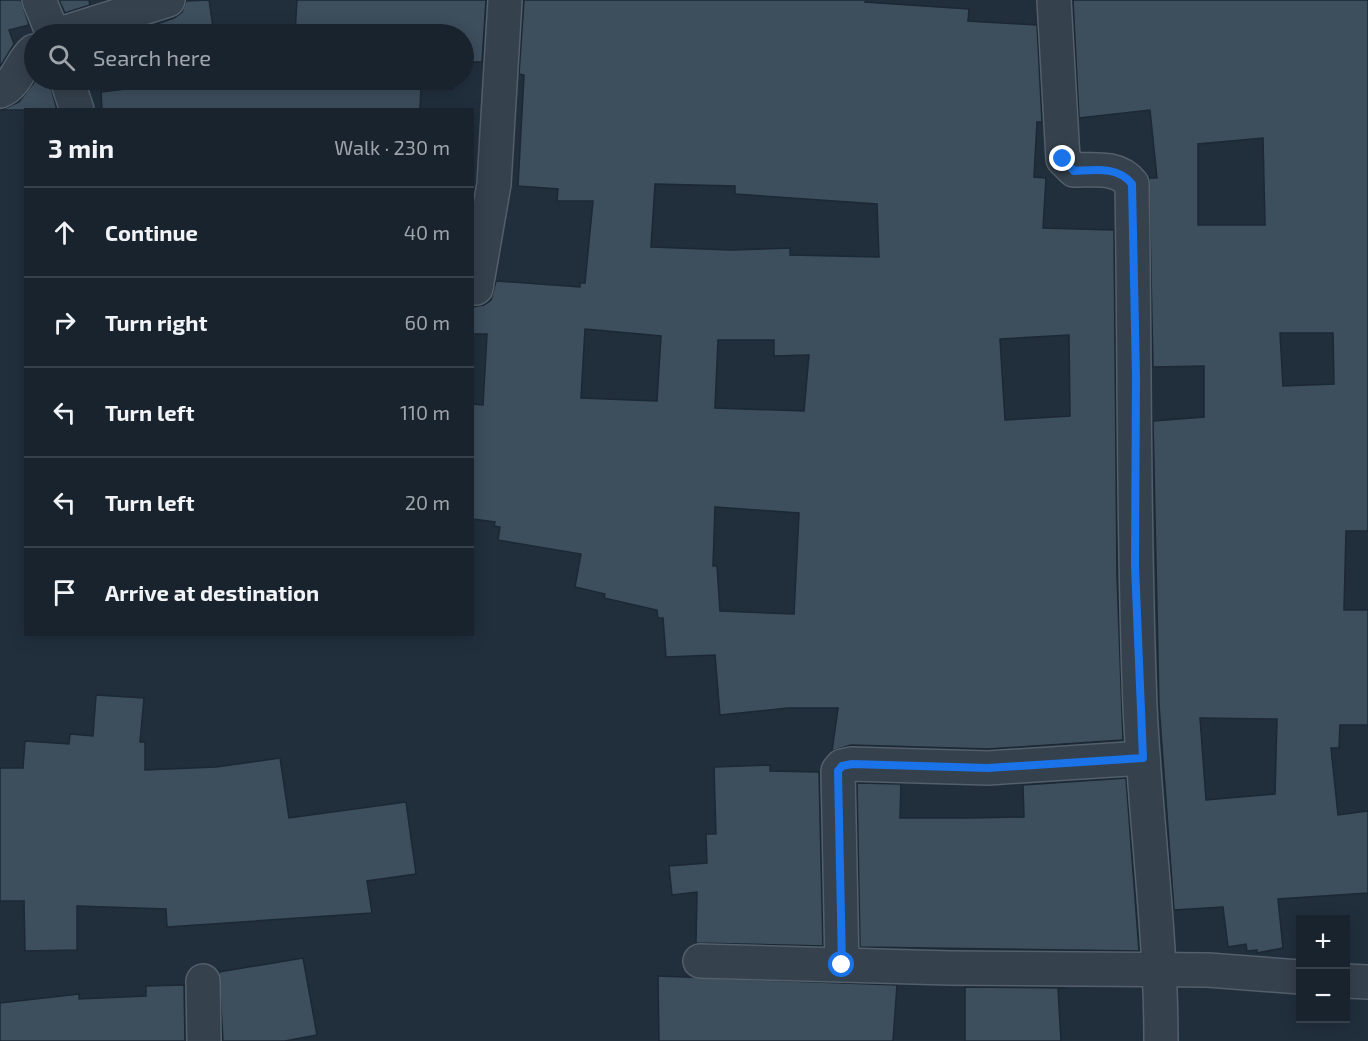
<!DOCTYPE html>
<html lang="en">
<head>
<meta charset="utf-8">
<style>
	body { margin:0; font-family:"Exo 2",sans-serif; background:#262f3a; color:#f1f3f6 }
	.controls { position:absolute; right:18px; bottom:18px; display:grid; overflow:hidden; border-radius:0px; box-shadow:0 3px 15px #0003 }
	.controls button { width:54px; height:54px; display:grid; place-items:center; padding:0; border:0; border-bottom:2px solid #37404a; background:#19232e; color:#f1f3f6; font:30px sans-serif }
	.stop { position:absolute; width:18px; height:18px; margin:-14px; border:4px solid #1a73e8; border-radius:50%; background:#fff }
	.stop.end { background:#1a73e8; border-color:#fff; box-shadow:0 2px 6px #0008 }
	.list { margin:0; padding:0; list-style:none }
	h2 { display:flex; justify-content:space-between; align-items:center; height:78px; margin:0; padding:0 24px; font-size:26px }
	h2 small { font-size:20px; font-weight:400; color:#9fa4aa }
	.list li { display:grid; grid-template-columns:39px 1fr auto; gap:18px; align-items:center; box-sizing:border-box; height:90px; padding:0 24px; border-top:2px solid #37404a }
	.list b { display:block; font-size:22px; white-space:nowrap }
	.list em { font-size:20px; font-style:normal; color:#9fa4aa }
	.icon { flex:none; width:33px; height:33px; fill:none; stroke:currentColor; stroke-width:2; stroke-linecap:round; stroke-linejoin:round }
	.map { position:relative; flex:none; width:1368px; height:1041px; overflow:hidden }
	.search { position:absolute; background:#19232e; box-shadow:0 3px 15px #0003; left:24px; top:24px; width:450px; height:66px; display:flex; align-items:center; gap:15px; box-sizing:border-box; padding:0 21px; border-radius:33px; color:#9fa4aa; font-size:22px }
	.panel { position:absolute; background:#19232e; box-shadow:0 3px 15px #0003; left:24px; top:108px; width:450px; height:528px; border-radius:0px }
	.map>svg:first-child { display:block }
</style>
</head>
<body>
<div class="map">
<svg width="1368" height="1041" viewBox="0 0 1368 1041">
	<rect width="100%" height="100%" fill="#212f3d"/>
	<g fill="#3d4e5d" stroke="#1c2834" stroke-width="1.5" fill-rule="evenodd">
		<polygon points="0,0 21,0 29,25 9,30 14,44 0,67"/>
		<polygon points="59,0 89,0 90,5 65,13"/>
		<polygon points="209,0 214,34 128,34 174,18 182,12 186,1"/>
		<polygon points="297,0 486,0 482,62 464,62 464,34 295,34"/>
		<path d="M 524,0 L 866,0 L 865,2 L 969,9 L 968,21 L 1037,25 L 1042,122 L 1037,122 L 1034,177 L 1046,178 L 1043,228 L 1114,230 L 1117,576 L 1123,740 L 988,749 L 851,745 L 832,751 L 838,708 L 788,708 L 720,715 L 715,655 L 666,657 L 663,618 L 658,618 L 657,610 L 604,598 L 605,594 L 575,587 L 581,554 L 498,540 L 500,527 L 494,526 L 495,522 L 472,519 L 472,404 L 483,405 L 487,334 L 472,334 L 472,307 L 484,305 L 491,300 L 496,281 L 580,287 L 580,283 L 585,283 L 593,201 L 557,201 L 558,189 L 518,186 L 524,75 L 519,74 ZM 655,184 L 735,186 L 735,194 L 877,204 L 879,257 L 790,255 L 790,248 L 731,250 L 651,247 ZM 585,329 L 661,336 L 657,401 L 581,398 ZM 1069,335 L 1070,416 L 1005,420 L 1000,339 ZM 718,340 L 774,340 L 774,356 L 809,355 L 804,411 L 715,408 ZM 715,507 L 799,513 L 794,614 L 720,611 L 717,566 L 713,566 Z"/>
		<path d="M 1073,0 L 1368,0 L 1368,531 L 1346,531 L 1344,610 L 1368,610 L 1368,725 L 1340,725 L 1339,748 L 1331,748 L 1338,815 L 1368,811 L 1368,893 L 1278,899 L 1283,948 L 1257,953 L 1257,950 L 1247,951 L 1246,944 L 1228,947 L 1223,907 L 1174,910 L 1159,705 L 1153,421 L 1204,417 L 1204,366 L 1153,367 L 1149,178 L 1157,178 L 1150,110 L 1079,118 ZM 1263,138 L 1265,225 L 1198,225 L 1198,144 ZM 1280,333 L 1333,333 L 1334,384 L 1283,386 ZM 1200,718 L 1277,719 L 1275,794 L 1206,800 Z"/>
		<polygon points="36,80 49,80 57,110 1,110 19,102"/>
		<polygon points="163,80 453,80 452,89 421,86 420,110 102,110 101,92 164,84"/>
		<polygon points="96,695 144,698 140,742 145,742 145,770 216,767 280,758 289,818 406,802 416,874 367,881 372,913 167,927 166,909 77,906 77,950 25,951 24,901 0,901 0,768 23,768 25,741 69,744 70,734 93,736"/>
		<polygon points="770,765 770,771 819,772 823,946 696,943 697,892 672,895 669,866 707,863 706,834 716,834 714,767"/>
		<polygon points="1126,778 1139,951 860,947 857,783 901,784 900,818 967,818 1024,817 1023,785"/>
		<polygon points="303,958 317,1035 285,1041 223,1041 219,972"/>
		<polygon points="658,976 897,985 893,1041 659,1041"/>
		<polygon points="184,985 185,1041 0,1041 0,1003 79,994 79,999 146,996 146,986"/>
		<polygon points="965,987 1067,988 1058,989 1061,1041 965,1041"/>
	</g>
	<g fill="none" stroke-linecap="round" stroke-linejoin="round">
		<defs>
			<g id="minor">
				<polyline points="39,0 53,34"/>
				<path d="M 1054,0 L 1063,159 L 1074,170 C 1095,170 1118,166 1132,184 C 1135,358 1133,532 1140,706 C 1145,818 1161,929 1161,1041"/>
				<polyline points="60,34 168,0"/>
				<polyline points="67,80 77,110"/>
				<path d="M 0,91 C 18,84 20,62 34,51"/>
				<polyline points="472,288 476,288 494,184 505,0"/>
				<polyline points="700,961 950,968 1208,970 1300,977"/>
				<polyline points="842,965 838,771 842,766 851,764 988,768 1143,758"/>
				<polyline points="203,981 204,1041"/>
				<polyline points="1346,981 1368,982"/>
			</g>
		</defs>
		<use href="#minor" stroke="#535f6b" stroke-width="36"/>
		<use href="#minor" stroke="#35414d" stroke-width="33"/>
	</g>
	<g fill="none" stroke-linecap="round" stroke-linejoin="round">
		<path stroke="#1a73e8" stroke-width="8" d="M 842,965 L 838,771 L 842,766 L 852,764 L 988,768 L 1143,758 L 1135,566 L 1136,377 L 1132,184 C 1118,166 1095,170 1074,171 L 1063,159"/>
	</g>
</svg>
<div class="controls">
<button>+</button>
<button>−</button>
</div>
<div class="stop" style="left:842px;top:965px"></div>
<div class="stop end" style="left:1063px;top:159px"></div>
<div class="search"><svg class="icon" aria-label="search" viewBox="0 0 24 24"><circle cx="10" cy="10" r="6"/><path d="M15 15l6 6"/></svg>Search here</div>
<section class="panel">
<h2>3 min<small>Walk · 230 m</small></h2>
<ul class="list">
<li><svg class="icon" aria-label="ahead" viewBox="0 0 24 24"><path d="M12 20V5M6 11l6-6 6 6"/></svg><div><b>Continue</b></div><em>40 m</em></li>
<li><svg class="icon" aria-label="right" viewBox="0 0 24 24"><path d="M7 20v-9h11M14 6l5 5-5 5"/></svg><div><b>Turn right</b></div><em>60 m</em></li>
<li><svg class="icon" aria-label="left" viewBox="0 0 24 24"><path d="M17 20v-9H6M10 6l-5 5 5 5"/></svg><div><b>Turn left</b></div><em>110 m</em></li>
<li><svg class="icon" aria-label="left" viewBox="0 0 24 24"><path d="M17 20v-9H6M10 6l-5 5 5 5"/></svg><div><b>Turn left</b></div><em>20 m</em></li>
<li><svg class="icon" aria-label="arrive" viewBox="0 0 24 24"><path d="M6 21V4h12l-3 4 3 4H6"/></svg><div><b>Arrive at destination</b></div></li>
</ul>
</section>
</div>
</body>
</html>
